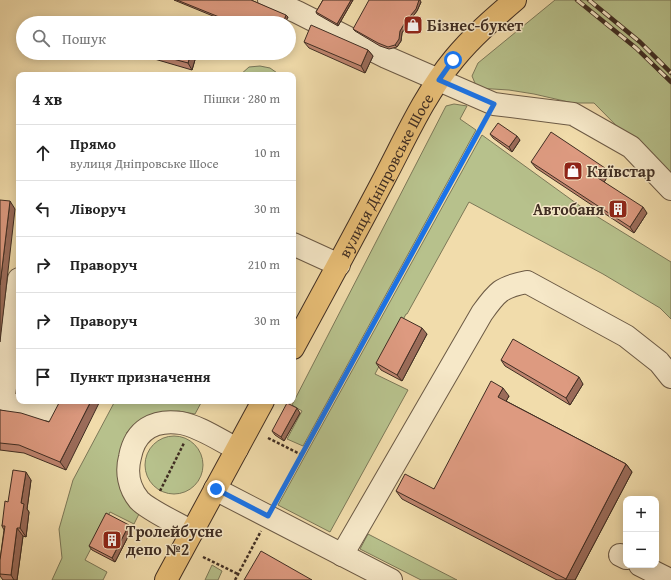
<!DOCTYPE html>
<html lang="uk">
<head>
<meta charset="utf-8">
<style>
	body { margin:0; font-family:"Gentium Book Plus",serif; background:#f6f6f6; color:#222 }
	.controls { position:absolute; right:12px; bottom:12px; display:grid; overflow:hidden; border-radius:8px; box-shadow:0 2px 10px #0003 }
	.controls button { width:36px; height:36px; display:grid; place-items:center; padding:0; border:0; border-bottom:1px solid #e0e0e0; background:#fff; color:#222; font:20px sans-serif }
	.stop { position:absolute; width:12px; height:12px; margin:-9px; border:3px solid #1a73e8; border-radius:50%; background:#fff }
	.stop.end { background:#1a73e8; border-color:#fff; box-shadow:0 1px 4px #0008 }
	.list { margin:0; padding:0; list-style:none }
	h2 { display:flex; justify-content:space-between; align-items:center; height:52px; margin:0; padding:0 16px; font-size:17px }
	h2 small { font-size:13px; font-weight:400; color:#767676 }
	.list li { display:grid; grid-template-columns:26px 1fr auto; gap:12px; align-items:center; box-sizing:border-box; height:56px; padding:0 16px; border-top:1px solid #e0e0e0 }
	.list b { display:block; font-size:15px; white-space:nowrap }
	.list p { margin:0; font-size:13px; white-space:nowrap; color:#767676 }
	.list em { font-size:13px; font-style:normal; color:#767676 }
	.icon { flex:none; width:22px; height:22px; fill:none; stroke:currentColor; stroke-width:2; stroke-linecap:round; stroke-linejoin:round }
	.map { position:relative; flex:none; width:671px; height:580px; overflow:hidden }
	.search { position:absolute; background:#fff; box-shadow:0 2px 10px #0003; left:16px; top:16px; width:280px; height:44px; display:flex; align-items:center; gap:10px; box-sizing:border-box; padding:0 14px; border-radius:22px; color:#767676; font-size:15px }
	.panel { position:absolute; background:#fff; box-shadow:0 2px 10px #0003; left:16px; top:72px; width:280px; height:332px; border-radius:8px }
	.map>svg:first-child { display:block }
</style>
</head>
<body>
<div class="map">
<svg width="671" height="580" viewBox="0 0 671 580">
	<rect width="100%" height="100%" fill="#f1dcab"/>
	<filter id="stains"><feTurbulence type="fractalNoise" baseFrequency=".005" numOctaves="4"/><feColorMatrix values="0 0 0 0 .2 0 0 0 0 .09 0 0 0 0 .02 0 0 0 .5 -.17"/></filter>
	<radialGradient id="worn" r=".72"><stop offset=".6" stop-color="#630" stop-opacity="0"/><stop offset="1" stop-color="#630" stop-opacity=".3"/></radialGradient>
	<g fill="#b7c18c" stroke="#7c7858">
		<polygon points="555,0 671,0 671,181 594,103 573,103 534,94 509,90 477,88 472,76 478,63"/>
		<polygon points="260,66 270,68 280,75 240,75 249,67"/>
		<polygon points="454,104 467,106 460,119 476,130 303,446 287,439 302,411 292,405 446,106"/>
		<polygon points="482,135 580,206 671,262 671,319 660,308 603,274 469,202 407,314 406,314 375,374 408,390 330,532 278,505"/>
		<polygon points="115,401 202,401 195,414 179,411 162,413 142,419 127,432 120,452 118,474 140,512 134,524 110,512 85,560 107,572 103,580 52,580 62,558 59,529 73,480"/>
		<circle cx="174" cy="465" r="29"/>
		<polygon points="368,534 457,580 421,580 360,549"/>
		<polygon points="212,565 222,571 218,580 205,580"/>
	</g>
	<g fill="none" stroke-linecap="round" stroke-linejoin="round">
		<defs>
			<g id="minor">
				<polyline points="269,0 297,12 386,57 494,104 573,114 631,147 671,189"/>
				<polyline points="293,244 339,265"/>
				<polyline points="19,279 3,403 49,410 51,401"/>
				<polyline points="215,489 391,580"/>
				<path d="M 192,532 C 179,524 148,510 139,500 C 129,488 126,472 130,457 C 135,430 154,419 181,423 C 199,426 221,441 237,449"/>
				<path d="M 342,555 L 482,313 C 497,292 501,287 527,282 L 626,336 L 659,362 L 671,377"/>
				<polyline points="620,555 626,558"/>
				<polyline points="640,565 670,580"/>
			</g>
			<g id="major">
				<path id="s1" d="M 293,348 C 324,291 355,234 385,177 C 406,137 425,94 454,59 C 472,37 494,18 515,0"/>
				<polyline points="166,580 263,401"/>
			</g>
		</defs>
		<use href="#minor" stroke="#6c5a45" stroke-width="24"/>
		<use href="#major" stroke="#402e23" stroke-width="24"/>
		<g stroke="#402e23" stroke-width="2.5" stroke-dasharray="3 2" stroke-linecap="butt">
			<polyline points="268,438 302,455"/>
			<polyline points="160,491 184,443"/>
			<polyline points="276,502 486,119"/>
			<polyline points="203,557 238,574"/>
			<polyline points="235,580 261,531"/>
		</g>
		<use href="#minor" stroke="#f6e8c8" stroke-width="22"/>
		<use href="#major" stroke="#e8be76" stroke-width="22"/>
		<defs>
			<g id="rail">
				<polyline points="577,0 636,48 671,82"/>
				<polyline points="589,0 640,42 671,73"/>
			</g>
		</defs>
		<use href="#rail" stroke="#402e23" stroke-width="4.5"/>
		<use href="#rail" stroke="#f6e8c8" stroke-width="3" stroke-dasharray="9" stroke-linecap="butt"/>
	</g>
	<g fill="#be846e" stroke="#402e23">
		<polygon points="174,0 251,0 288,17 285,23 230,23"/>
		<polygon points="323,0 353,0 338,26 317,14 316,12"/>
		<polygon points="421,2 417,11 407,24 402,33 401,41 397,47 389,49 380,46 355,31 353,29"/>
		<polygon points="304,42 368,50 373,56 365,73 309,48"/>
		<polygon points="134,53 197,53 192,70"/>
		<polygon points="490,134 520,140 512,152 493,138"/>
		<polygon points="531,162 605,168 609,174 604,182 647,213 634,233 536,168"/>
		<polygon points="427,334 402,381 381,370 376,363"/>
		<polygon points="501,360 583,384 570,405 505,366"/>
		<polygon points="509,396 506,401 626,464 632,472 575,580 557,580 402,499 396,491 434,489"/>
		<polygon points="0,410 49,422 66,470 24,453 0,450"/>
		<polygon points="300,413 284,441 275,435 272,431"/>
		<polygon points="31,480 27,509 29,512 26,537 23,536 17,580 3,580 0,576 0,560 4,530 2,526 8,502"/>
		<polygon points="129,525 132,529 115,562 92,550 89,546"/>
	</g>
	<g fill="#9b6c5a" stroke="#402e23">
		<polygon points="351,0 353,0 338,26 337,24"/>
		<polygon points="419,0 420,0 421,2 417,11 407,24 402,33 401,41 397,47 395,45 400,31"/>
		<polygon points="286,15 288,17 285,23 283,23"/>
		<polygon points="368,50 373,56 365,73 361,66"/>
		<polygon points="191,53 197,53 192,70 188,63"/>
		<polygon points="517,136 520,140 512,152 509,147"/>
		<polygon points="605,168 609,174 603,184 598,178"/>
		<polygon points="10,201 15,209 0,342 0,285"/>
		<polygon points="643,207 647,213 634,233 630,227"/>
		<polygon points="422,328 427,334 402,381 397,375"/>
		<polygon points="579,377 583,384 570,405 566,398"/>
		<polygon points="503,388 509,396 504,405 498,397"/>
		<polygon points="91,401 100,401 66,470 60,462"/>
		<polygon points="297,408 300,413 284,441 281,437"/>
		<polygon points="626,464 632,472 575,580 566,580 566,579"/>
		<polygon points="26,472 31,480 27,509 29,512 26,537 20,528 21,503"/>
		<polygon points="129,525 132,529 115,562 112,558"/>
		<polygon points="17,528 23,536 17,580 14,580 11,575"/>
	</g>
	<g fill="#dd9a80" stroke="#402e23">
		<polygon points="177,0 251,0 286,15 283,23 234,23"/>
		<polygon points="323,0 351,0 337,24 316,12"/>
		<polygon points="369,0 419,0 416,9 406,21 400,31 399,39 395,45 388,47 378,43 353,29"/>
		<polygon points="311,25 368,50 361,66 304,42"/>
		<polygon points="151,53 191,53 188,63"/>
		<polygon points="498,123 517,136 509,147 490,134"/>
		<polygon points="551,132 605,168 598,178 643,207 630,227 531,162"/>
		<polygon points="0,200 10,201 0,285"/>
		<polygon points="401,317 422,328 397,375 376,363"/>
		<polygon points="513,339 579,377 566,398 501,360"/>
		<polygon points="491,381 503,388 498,397 626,464 566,579 396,491 405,474 434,489"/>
		<polygon points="60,401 91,401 60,462 19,445 0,443 0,410 21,413 49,422"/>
		<polygon points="287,403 297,408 281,437 272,431"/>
		<polygon points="13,470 26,472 21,503 24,504 20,528 17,528 11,575 0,574 0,560 5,526 2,526 5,501 8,502"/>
		<polygon points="106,513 129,525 112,558 89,546"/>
		<polygon points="261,551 312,580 244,580"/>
	</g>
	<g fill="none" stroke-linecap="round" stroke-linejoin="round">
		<polyline stroke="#1a73e8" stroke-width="5" points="216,489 268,516 494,104 439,80 453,60"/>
	</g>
	<defs>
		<symbol id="shop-square" viewBox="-11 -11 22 22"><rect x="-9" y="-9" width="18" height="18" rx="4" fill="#8f2418" stroke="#f6e8c8"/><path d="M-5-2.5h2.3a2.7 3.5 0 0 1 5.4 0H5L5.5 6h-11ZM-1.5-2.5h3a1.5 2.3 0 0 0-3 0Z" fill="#fff"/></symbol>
		<symbol id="building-square" viewBox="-11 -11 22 22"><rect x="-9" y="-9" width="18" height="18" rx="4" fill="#8f2418" stroke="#f6e8c8"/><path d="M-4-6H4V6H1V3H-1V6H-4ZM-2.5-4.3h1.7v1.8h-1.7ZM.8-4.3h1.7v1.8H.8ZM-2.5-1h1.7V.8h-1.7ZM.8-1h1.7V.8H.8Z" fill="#fff"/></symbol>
	</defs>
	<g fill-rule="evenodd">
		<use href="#shop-square" x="402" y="14" width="22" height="22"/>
		<use href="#shop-square" x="562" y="160" width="22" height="22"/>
		<use href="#building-square" x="607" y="198" width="22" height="22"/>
		<use href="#building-square" x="101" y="529" width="22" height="22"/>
	</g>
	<g text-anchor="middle" stroke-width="3" stroke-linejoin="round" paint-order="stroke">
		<g font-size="16" font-weight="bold" fill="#402e23" stroke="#f6e8c8" text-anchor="start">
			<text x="427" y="31">Бізнес-букет</text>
			<text x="587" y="177">Київстар</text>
			<text x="604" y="215" text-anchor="end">Автобаня</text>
			<text x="126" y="537">Тролейбусне<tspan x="126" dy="18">депо №2</tspan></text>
		</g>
		<g font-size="16" fill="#402e23" stroke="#f6e8c8">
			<text dy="6" stroke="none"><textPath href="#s1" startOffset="196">вулиця Дніпровське Шосе</textPath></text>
		</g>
	</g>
	<rect width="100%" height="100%" filter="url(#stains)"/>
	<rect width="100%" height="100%" fill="url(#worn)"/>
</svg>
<div class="controls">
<button>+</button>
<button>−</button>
</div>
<div class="stop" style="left:453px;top:60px"></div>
<div class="stop end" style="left:216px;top:489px"></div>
<div class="search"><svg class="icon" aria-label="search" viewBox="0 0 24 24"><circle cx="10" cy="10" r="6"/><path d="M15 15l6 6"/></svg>Пошук</div>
<section class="panel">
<h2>4 хв<small>Пішки · 280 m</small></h2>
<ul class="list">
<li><svg class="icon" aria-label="ahead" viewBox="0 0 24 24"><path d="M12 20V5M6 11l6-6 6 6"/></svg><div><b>Прямо</b><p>вулиця Дніпровське Шосе</p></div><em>10 m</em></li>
<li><svg class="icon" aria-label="left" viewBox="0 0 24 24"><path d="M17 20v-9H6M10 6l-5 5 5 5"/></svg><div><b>Ліворуч</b></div><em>30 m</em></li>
<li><svg class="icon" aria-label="right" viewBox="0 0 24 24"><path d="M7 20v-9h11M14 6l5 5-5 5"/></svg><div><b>Праворуч</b></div><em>210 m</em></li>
<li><svg class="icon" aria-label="right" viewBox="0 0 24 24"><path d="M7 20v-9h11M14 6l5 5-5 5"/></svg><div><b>Праворуч</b></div><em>30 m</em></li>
<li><svg class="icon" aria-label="arrive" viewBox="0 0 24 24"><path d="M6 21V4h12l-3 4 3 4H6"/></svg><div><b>Пункт призначення</b></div></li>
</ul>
</section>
</div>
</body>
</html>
